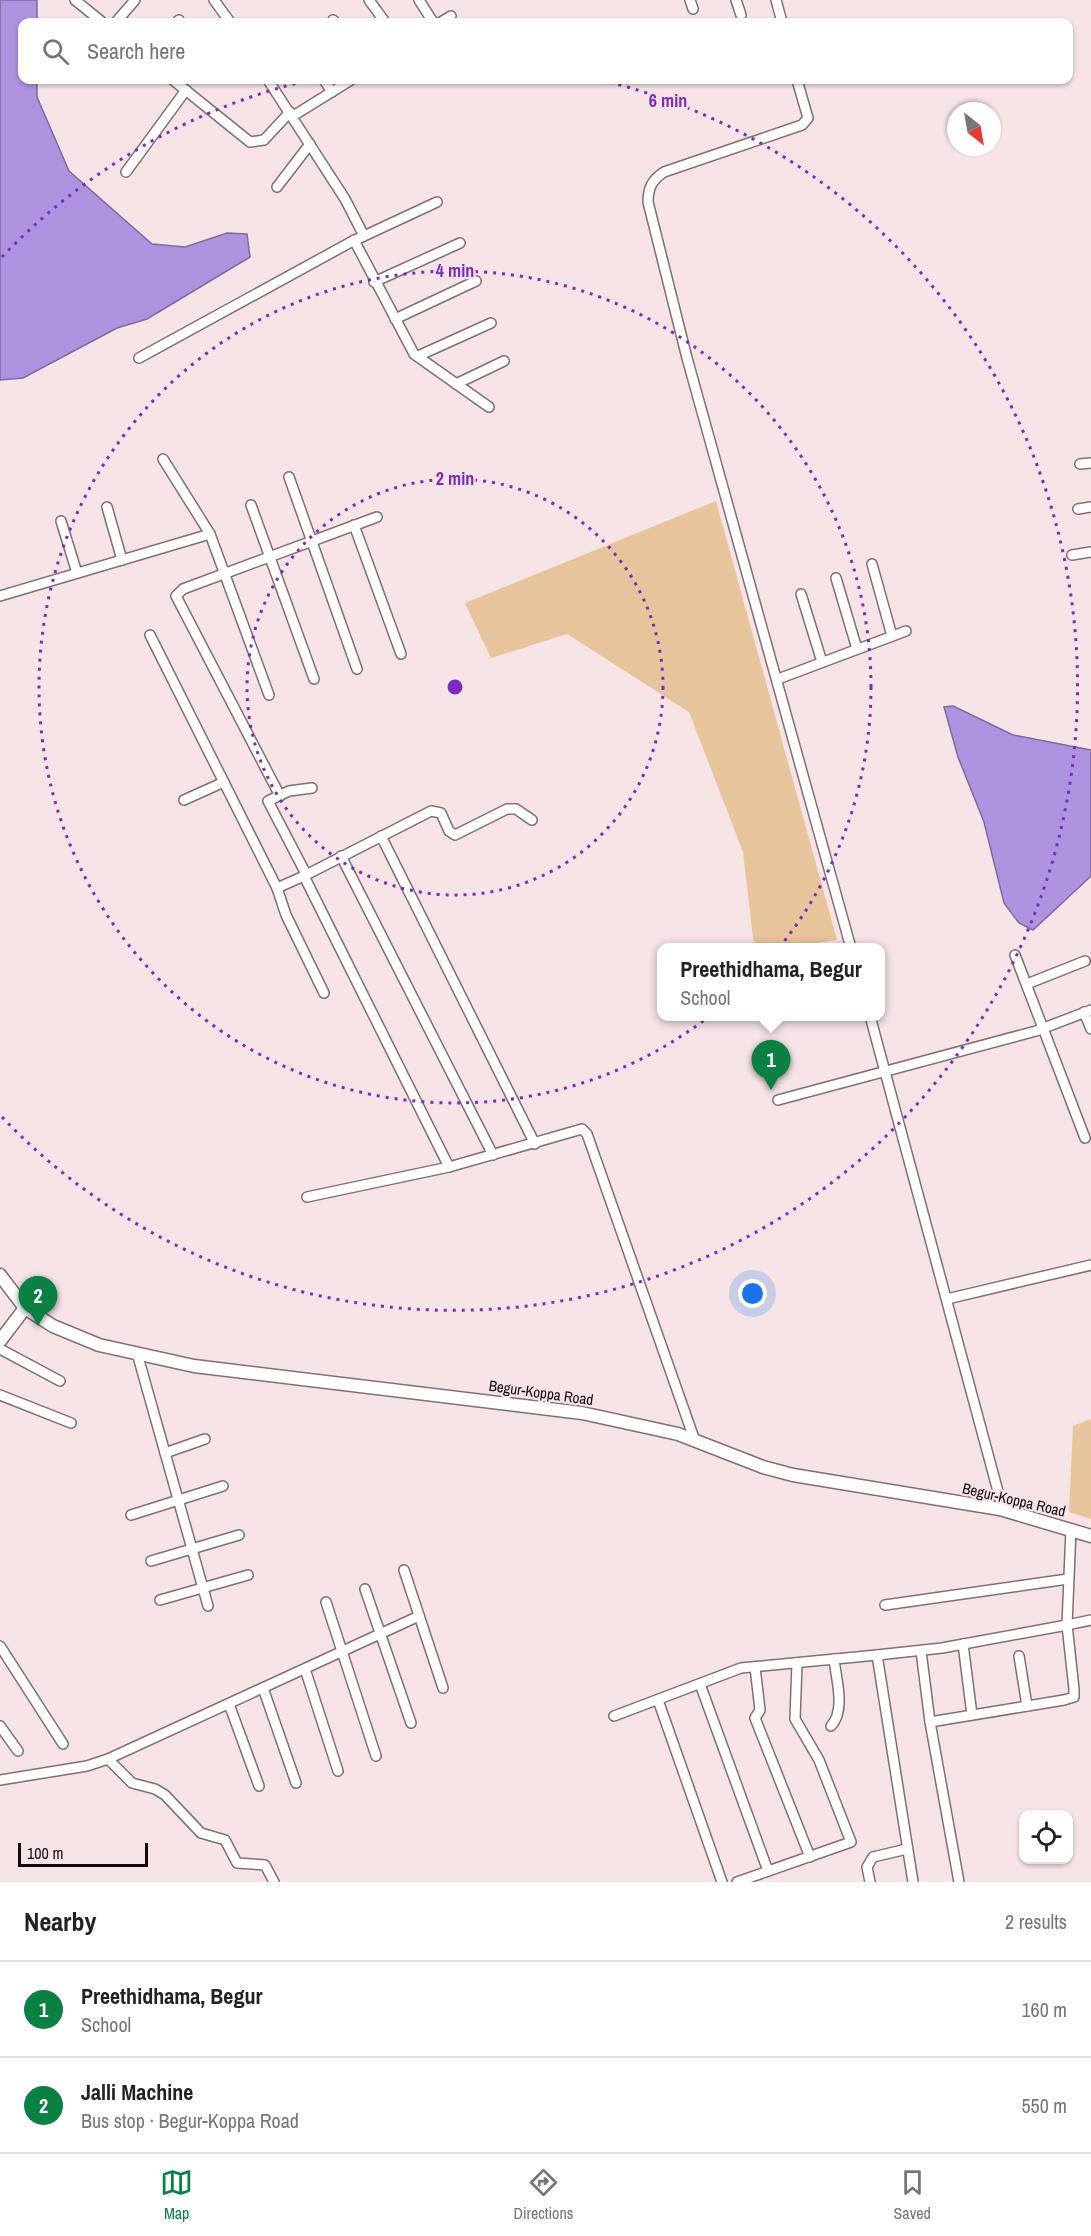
<!DOCTYPE html>
<html lang="en">
<head>
<meta charset="utf-8">
<style>
	body { margin:0; font-family:"Archivo Narrow",sans-serif; background:#f2f2f2; color:#222 }
	.controls { position:absolute; right:18px; bottom:18px; display:grid; overflow:hidden; border-radius:12px; box-shadow:0 2px 4px #0004 }
	.controls button { width:54px; height:54px; display:grid; place-items:center; padding:0; border:0; border-bottom:2px solid #e0e0e0; background:#fff; color:#222; font:30px sans-serif }
	.compass { position:absolute; left:947px; top:102px; width:54px; height:54px; border-radius:50%; background:#fff; box-shadow:0 2px 4px #0004; rotate:149deg }
	.scale { position:absolute; left:18px; bottom:15px; width:130px; box-sizing:border-box; padding-left:6px; border:3px solid #110b0c; border-top:0; font-size:16px; line-height:21px; white-space:nowrap; color:#110b0c; -webkit-text-stroke:4px #f5e3e6; paint-order:stroke }
	.you { position:absolute; left:753px; top:1294px; width:21px; height:21px; margin:-15px; border:4px solid #fff; border-radius:50%; background:#1a73e8; box-shadow:0 0 0 9px #1a73e833 }
	.badge { display:grid; place-items:center; width:39px; height:39px; border-radius:50%; background:#0b8043; color:#fff; font-size:20px; font-weight:700 }
	.pin { position:absolute; translate:-50% -50px; filter:drop-shadow(0 2px 3px #0008) }
	.pin::after { content:''; position:absolute; top:32px; width:21px; height:18px; background:inherit; clip-path:polygon(0 0,100% 0,50% 100%) }
	.popup { position:absolute; left:657px; top:943px; width:228px; height:78px; box-sizing:border-box; display:grid; place-content:center; border-radius:12px; background:#fff; filter:drop-shadow(0 2px 4px #0005); font-size:20px; white-space:nowrap; color:#767676 }
	.popup b { font-size:22px; color:#222 }
	.popup::after { content:''; position:absolute; left:50%; top:100%; margin-left:-12px; border:12px solid transparent; border-top-color:#fff }
	.list { margin:0; padding:0; list-style:none }
	h2 { display:flex; justify-content:space-between; align-items:center; height:78px; margin:0; padding:0 24px; font-size:26px }
	h2 small { font-size:20px; font-weight:400; color:#767676 }
	.list li { display:grid; grid-template-columns:39px 1fr auto; gap:18px; align-items:center; box-sizing:border-box; height:96px; padding:0 24px; border-top:2px solid #e0e0e0 }
	.list b { display:block; font-size:22px; white-space:nowrap }
	.list p { margin:0; font-size:20px; white-space:nowrap; color:#767676 }
	.list em { font-size:20px; font-style:normal; color:#767676 }
	.icon { flex:none; width:33px; height:33px; fill:none; stroke:currentColor; stroke-width:2; stroke-linecap:round; stroke-linejoin:round }
	.map { position:relative; flex:none; width:1091px; height:1882px; overflow:hidden }
	.search { position:absolute; background:#fff; box-shadow:0 2px 4px #0004; left:18px; right:18px; top:18px; height:66px; display:flex; align-items:center; gap:15px; box-sizing:border-box; padding:0 21px; border-radius:12px; color:#767676; font-size:22px }
	.sheet { height:270px; background:#fff }
	nav { display:flex; justify-content:space-around; align-items:center; box-sizing:border-box; height:84px; border-top:2px solid #e0e0e0; background:#fff; font-size:16px; color:#767676 }
	nav a { display:grid; justify-items:center; gap:3px }
	nav .on { color:#0b8043 }
	.map>svg:first-child { display:block }
</style>
</head>
<body>
<div class="map">
<svg width="1091" height="1882" viewBox="0 0 1091 1882">
	<rect width="100%" height="100%" fill="#f5e3e6"/>
	<g fill="#e7c49b">
		<polygon points="716,501 837,940 790,947 754,947 743,852 689,712 567,634 491,658 465,603"/>
		<polygon points="1091,1419 1091,1519 1069,1512 1073,1426"/>
	</g>
	<g fill="#ad93df" stroke="#7e6aa0" stroke-width="1.5">
		<polygon points="0,0 37,0 37,22 22,22 22,80 37,80 37,97 69,171 152,244 185,247 227,233 247,234 250,257 147,319 117,328 23,378 0,380"/>
		<polygon points="953,706 1013,735 1091,750 1091,876 1033,930 1019,923 1004,903 984,822 958,757 944,707"/>
	</g>
	<g fill="none" stroke-linecap="round" stroke-linejoin="round">
		<defs>
			<g id="minor">
				<polyline points="75,0 102,22"/>
				<polyline points="214,0 230,22"/>
				<polyline points="369,0 385,22"/>
				<polyline points="419,0 433,22"/>
				<polyline points="690,0 693,9"/>
				<polyline points="736,0 741,15"/>
				<polyline points="776,0 782,22"/>
				<polyline points="333,20 335,22"/>
				<polyline points="116,22 135,0"/>
				<polyline points="177,22 179,20"/>
				<polyline points="441,22 451,16"/>
				<polyline points="173,80 250,142 264,140 290,112"/>
				<polyline points="268,80 345,199 364,236"/>
				<polyline points="324,80 332,92"/>
				<path d="M 797,80 L 808,118 L 802,125 L 664,172 C 652,180 648,188 648,202 L 687,358 L 851,948"/>
				<polyline points="293,116 351,80"/>
				<polyline points="126,172 186,90"/>
				<polyline points="277,187 310,144"/>
				<polyline points="354,240 414,354 489,407"/>
				<polyline points="374,282 460,243"/>
				<polyline points="395,319 476,281"/>
				<polyline points="418,356 491,323"/>
				<polyline points="139,358 351,242 437,202"/>
				<polyline points="456,384 504,361"/>
				<polyline points="163,459 210,534 269,695"/>
				<polyline points="1080,464 1091,463"/>
				<polyline points="289,477 357,669"/>
				<polyline points="251,505 314,679"/>
				<polyline points="107,507 122,560"/>
				<polyline points="1078,509 1091,507"/>
				<polyline points="61,521 77,573"/>
				<polyline points="354,525 401,654"/>
				<polyline points="1072,555 1091,552"/>
				<polyline points="872,564 892,636"/>
				<polyline points="836,578 857,649"/>
				<polyline points="801,594 822,662"/>
				<polyline points="0,596 210,534"/>
				<polyline points="150,635 277,888"/>
				<polyline points="778,679 906,631"/>
				<polyline points="280,796 176,596 183,589 377,517"/>
				<polyline points="184,800 224,782"/>
				<polyline points="381,836 535,1144"/>
				<polyline points="341,856 493,1155"/>
				<polyline points="306,874 268,801 289,791 312,788"/>
				<polyline points="304,876 277,888 286,915 324,993"/>
				<polyline points="1015,955 1085,1138"/>
				<polyline points="1027,984 1085,961"/>
				<polyline points="1084,1012 1091,1029"/>
				<polyline points="870,1016 1003,1510"/>
				<polyline points="778,1100 1036,1031 1091,1010"/>
				<polyline points="449,1167 304,876 431,811 441,813 449,831 455,835 507,809 516,809 532,820"/>
				<polyline points="307,1197 449,1167 582,1129 587,1134 695,1441"/>
				<polyline points="947,1299 1091,1265"/>
				<polyline points="0,1349 60,1381"/>
				<polyline points="137,1353 208,1606"/>
				<polyline points="0,1395 71,1423"/>
				<polyline points="165,1453 205,1439"/>
				<polyline points="131,1515 223,1486"/>
				<polyline points="151,1561 239,1535"/>
				<polyline points="404,1570 443,1688"/>
				<polyline points="365,1589 411,1723"/>
				<polyline points="160,1600 248,1575"/>
				<polyline points="326,1602 376,1756"/>
				<polyline points="885,1605 1068,1579"/>
				<polyline points="963,1644 972,1715"/>
				<polyline points="0,1646 63,1744"/>
				<polyline points="921,1651 930,1722 1064,1700 1074,1697 1074,1689 1067,1625 1091,1620"/>
				<polyline points="1019,1656 1027,1706"/>
				<polyline points="755,1667 760,1710 755,1718 810,1857"/>
				<polyline points="305,1669 338,1771"/>
				<polyline points="700,1684 768,1871"/>
				<polyline points="263,1688 296,1783"/>
				<polyline points="658,1700 722,1882"/>
				<polyline points="229,1704 259,1786"/>
				<polyline points="614,1716 741,1668 877,1655"/>
				<polyline points="930,1722 959,1882"/>
				<polyline points="0,1726 18,1751"/>
				<path d="M 831,1726 C 846,1710 836,1679 834,1659"/>
				<polyline points="108,1759 132,1783 155,1789 165,1795 201,1833 225,1840 237,1863 265,1865 274,1882"/>
				<polyline points="0,1780 87,1766 108,1759 419,1616"/>
				<polyline points="737,1882 851,1842 819,1760 795,1719 797,1663"/>
				<polyline points="870,1882 867,1867 873,1857 907,1849"/>
				<polyline points="913,1882 877,1655 942,1648 1067,1625 1071,1529"/>
			</g>
			<g id="secondary">
				<polyline points="0,1275 25,1308 53,1326 99,1345 194,1366 582,1413 678,1434 763,1467 793,1475 1000,1509 1091,1536"/>
				<polyline points="0,1341 25,1308"/>
			</g>
		</defs>
		<use href="#minor" stroke="#807073" stroke-width="12"/>
		<use href="#secondary" stroke="#807073" stroke-width="15"/>
		<use href="#minor" stroke="#fff" stroke-width="9"/>
		<use href="#secondary" stroke="#fff" stroke-width="12"/>
	</g>
	<g fill="none" stroke="#7b2cbf" stroke-width="3" stroke-dasharray="3 6">
		<circle cx="455" cy="687" r="208"/>
		<circle cx="455" cy="687" r="416"/>
		<path d="M2 257A624 624 0 0 1 309 80M601 80A624 624 0 1 1 2 1117"/>
	</g>
	<g text-anchor="middle" stroke-width="4.5" stroke-linejoin="round" paint-order="stroke">
		<g font-size="15" fill="#110b0c" stroke="#f5e3e6">
			<text transform="translate(541 1393) rotate(8)" y="5">Begur-Koppa Road</text>
			<text transform="translate(1014 1500) rotate(13)" y="5">Begur-Koppa Road</text>
		</g>
	</g>
	<circle cx="455" cy="687" r="9" fill="#7b2cbf" stroke="#f5e3e6" stroke-width="3"/>
	<g font-size="18" text-anchor="middle" font-weight="bold" fill="#7b2cbf" stroke="#f5e3e6" stroke-width="4.5" stroke-linejoin="round" paint-order="stroke">
		<text x="668" y="107">6 min</text>
		<text x="455" y="277">4 min</text>
		<text x="455" y="485">2 min</text>
	</g>
</svg>
<div class="controls">
<button><svg class="icon" aria-label="locate" viewBox="0 0 24 24"><circle cx="12" cy="12" r="6"/><path d="M12 2v4M12 18v4M2 12h4M18 12h4"/></svg></button>
</div>
<svg class="compass" viewBox="-18 -18 36 36"><path d="M0-13l5 13h-10z" fill="#e53935"/><path d="M0 13l5-13h-10z" fill="#767676"/></svg>
<div class="scale">100 m</div>
<div class="you"></div>
<div class="pin badge" style="left:771px;top:1090px">1</div>
<div class="popup"><b>Preethidhama, Begur</b>School</div>
<div class="pin badge" style="left:38px;top:1326px">2</div>
<div class="search"><svg class="icon" aria-label="search" viewBox="0 0 24 24"><circle cx="10" cy="10" r="6"/><path d="M15 15l6 6"/></svg>Search here</div>
</div>
<section class="sheet">
<h2>Nearby<small>2 results</small></h2>
<ul class="list">
<li><span class="badge">1</span><div><b>Preethidhama, Begur</b><p>School</p></div><em>160 m</em></li>
<li><span class="badge">2</span><div><b>Jalli Machine</b><p>Bus stop · Begur-Koppa Road</p></div><em>550 m</em></li>
</ul>
</section>
<nav>
<a class="on"><svg class="icon" aria-label="map" viewBox="0 0 24 24"><path d="M3 6l6-2 6 2 6-2v14l-6 2-6-2-6 2zM9 4v14M15 6v14"/></svg>Map</a>
<a><svg class="icon" aria-label="directions" viewBox="0 0 24 24"><path d="M12 3l9 9-9 9-9-9zM9 14v-3h6M13 9l2 2-2 2"/></svg>Directions</a>
<a><svg class="icon" aria-label="saved" viewBox="0 0 24 24"><path d="M7 4h10v16l-5-4-5 4z"/></svg>Saved</a>
</nav>
</body>
</html>
